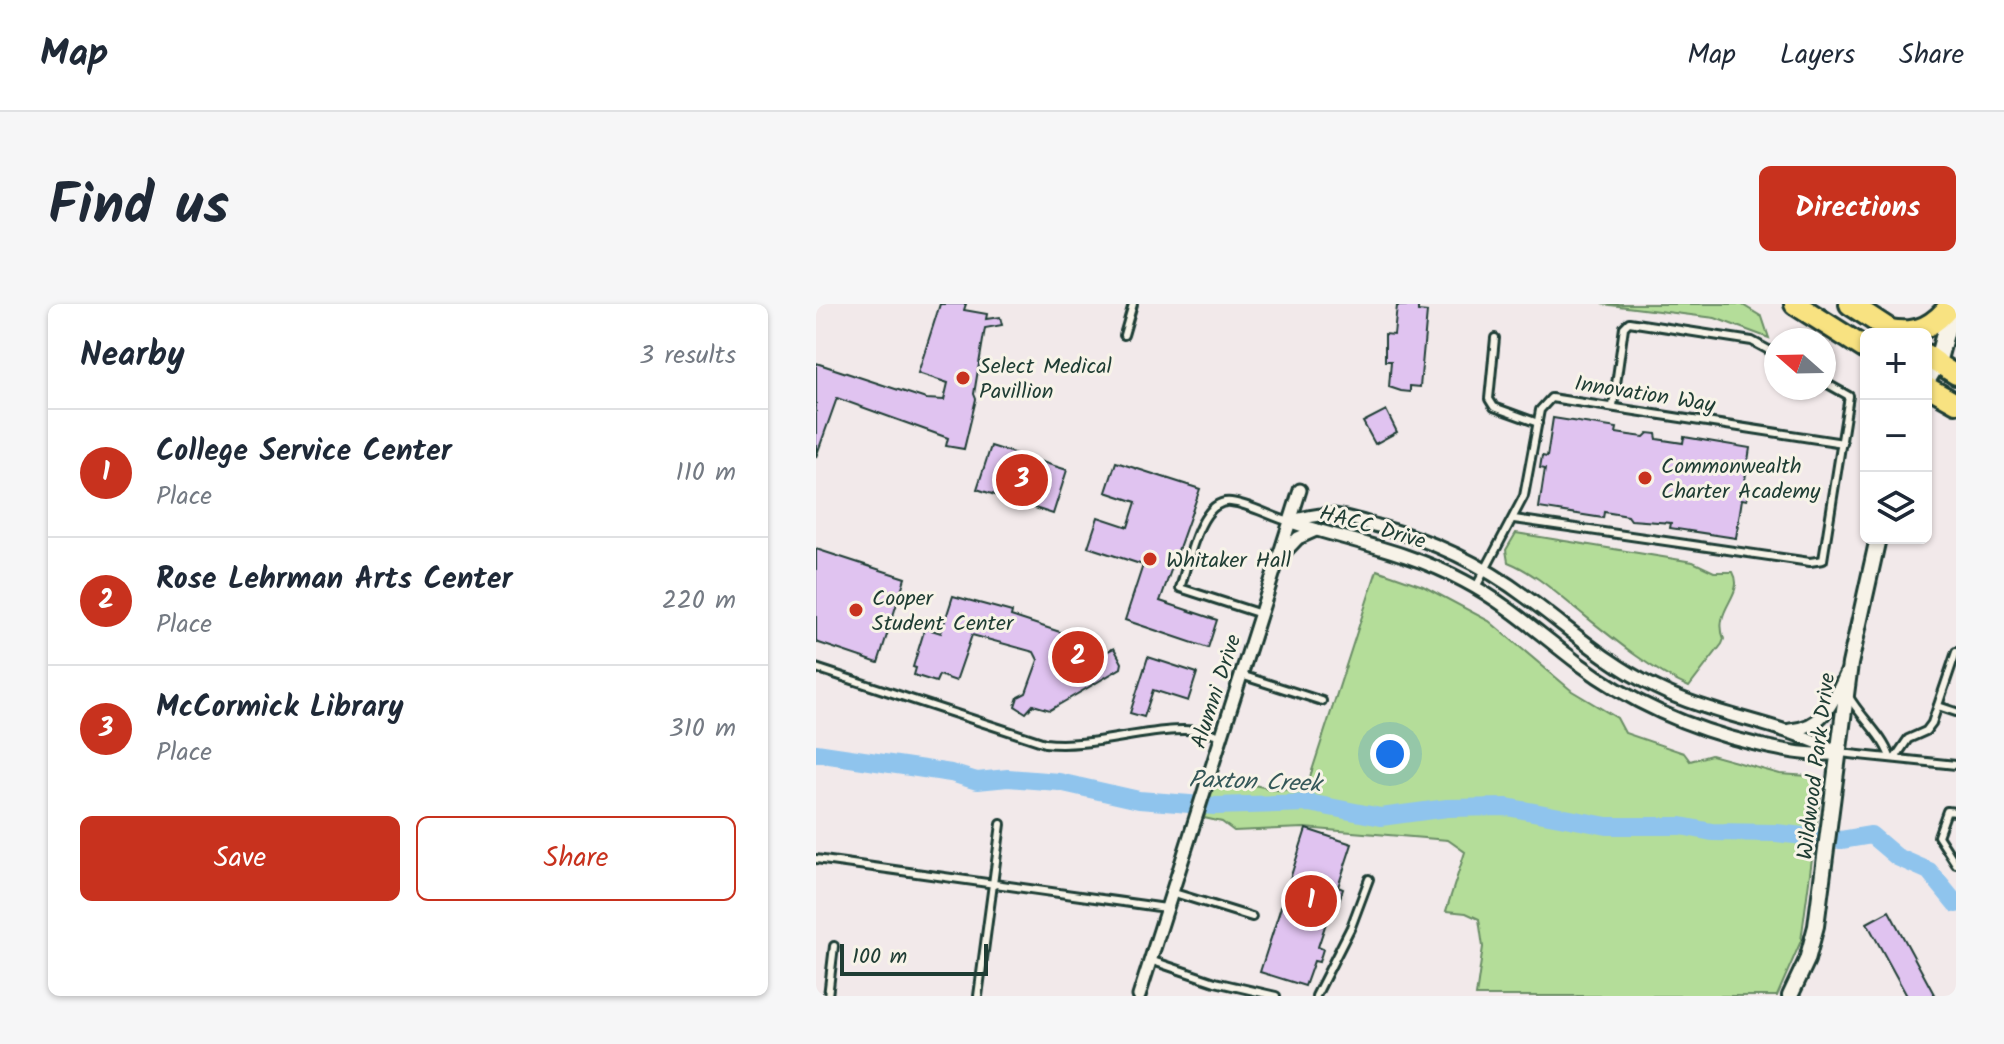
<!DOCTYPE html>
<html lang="en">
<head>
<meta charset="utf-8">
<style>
	body { margin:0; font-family:Kalam,sans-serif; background:#f6f6f7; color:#1f2937 }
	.controls { position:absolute; right:24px; top:24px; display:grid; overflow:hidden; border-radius:12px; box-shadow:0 2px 6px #0004 }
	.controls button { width:72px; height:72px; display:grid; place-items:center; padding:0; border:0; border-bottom:2px solid #e0e1e3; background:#fff; color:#1f2937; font:40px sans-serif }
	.compass { position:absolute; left:948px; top:24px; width:72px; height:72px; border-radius:50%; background:#fff; box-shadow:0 2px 6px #0004; rotate:290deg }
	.scale { position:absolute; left:24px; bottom:20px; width:148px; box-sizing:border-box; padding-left:8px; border:4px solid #1f3d34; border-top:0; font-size:22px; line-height:28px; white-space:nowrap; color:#1f3d34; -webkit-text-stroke:6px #f7f3e8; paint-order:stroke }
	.you { position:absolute; left:574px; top:450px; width:28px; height:28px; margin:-20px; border:6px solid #fff; border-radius:50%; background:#1a73e8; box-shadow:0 0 0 12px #1a73e833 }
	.badge { display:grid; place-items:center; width:52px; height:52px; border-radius:50%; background:#c8321e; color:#fff; font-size:26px; font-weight:700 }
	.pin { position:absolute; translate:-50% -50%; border:4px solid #fff; box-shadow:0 2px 8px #0006 }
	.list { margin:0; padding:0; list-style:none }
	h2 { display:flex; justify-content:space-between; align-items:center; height:104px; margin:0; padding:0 32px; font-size:34px }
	h2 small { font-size:26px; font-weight:400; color:#747a83 }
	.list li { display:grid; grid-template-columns:52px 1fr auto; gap:24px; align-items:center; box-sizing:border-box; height:128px; padding:0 32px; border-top:2px solid #e0e1e3 }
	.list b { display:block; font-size:30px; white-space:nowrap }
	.list p { margin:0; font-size:26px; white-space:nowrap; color:#747a83 }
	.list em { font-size:26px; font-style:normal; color:#747a83 }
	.actions { display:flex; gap:16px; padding:24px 32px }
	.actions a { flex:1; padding:18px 0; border:2px solid #c8321e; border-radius:12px; text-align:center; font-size:28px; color:#c8321e }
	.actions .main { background:#c8321e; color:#fff }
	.icon { flex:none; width:44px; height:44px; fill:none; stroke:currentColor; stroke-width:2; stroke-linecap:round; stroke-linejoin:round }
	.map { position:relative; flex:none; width:1140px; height:692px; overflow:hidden; border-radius:12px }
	header { display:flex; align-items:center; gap:48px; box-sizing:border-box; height:112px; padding:0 40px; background:#fff; border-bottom:2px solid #e0e1e3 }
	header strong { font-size:38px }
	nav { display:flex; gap:44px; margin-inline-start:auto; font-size:28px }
	.intro { display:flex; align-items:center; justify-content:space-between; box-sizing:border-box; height:192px; padding:0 48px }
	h1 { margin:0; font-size:56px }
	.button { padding:20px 36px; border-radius:12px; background:#c8321e; color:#fff; font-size:28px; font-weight:700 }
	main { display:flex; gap:48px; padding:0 48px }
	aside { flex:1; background:#fff; border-radius:12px; box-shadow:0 2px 6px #0004 }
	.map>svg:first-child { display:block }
</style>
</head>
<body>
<header>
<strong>Map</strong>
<nav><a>Map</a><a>Layers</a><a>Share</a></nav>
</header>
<div class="intro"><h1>Find us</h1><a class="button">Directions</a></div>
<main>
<aside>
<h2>Nearby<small>3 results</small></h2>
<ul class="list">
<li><span class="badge">1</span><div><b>College Service Center</b><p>Place</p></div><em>110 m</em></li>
<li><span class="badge">2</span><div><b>Rose Lehrman Arts Center</b><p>Place</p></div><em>220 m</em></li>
<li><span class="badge">3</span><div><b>McCormick Library</b><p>Place</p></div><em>310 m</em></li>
</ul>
<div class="actions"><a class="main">Save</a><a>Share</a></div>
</aside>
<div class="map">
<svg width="1140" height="692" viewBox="0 0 1140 692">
	<rect width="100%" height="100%" fill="#f2e9ea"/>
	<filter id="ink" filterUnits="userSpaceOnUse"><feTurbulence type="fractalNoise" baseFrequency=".0125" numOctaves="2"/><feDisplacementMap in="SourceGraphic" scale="16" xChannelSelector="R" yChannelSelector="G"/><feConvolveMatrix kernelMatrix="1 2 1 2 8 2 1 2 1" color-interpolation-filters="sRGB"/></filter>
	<g filter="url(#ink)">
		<g fill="#b4dd99" stroke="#6a8d66" stroke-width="2">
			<polygon points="786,0 925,0 946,13 953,34 899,14"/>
			<path d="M 700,229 L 877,258 L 898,268 L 917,268 C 930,291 896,305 908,335 L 906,340 L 873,383 C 833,365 794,332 759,304 C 738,287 717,268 692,258 L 690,246 Z"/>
			<polygon points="561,266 607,282 673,317 756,387 801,414 809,429 868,449 874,457 895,451 964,470 993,472 1000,481 1006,480 985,637 961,692 660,692 667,643 663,615 650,609 630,607 649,548 632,536 488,524 418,527 406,518 388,514 398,481 424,478 461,486 481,485 483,480 491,482"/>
		</g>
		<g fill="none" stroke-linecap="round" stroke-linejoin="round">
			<polyline stroke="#8fc4ed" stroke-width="18" points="0,449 135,469 161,477 192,474 243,478 323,496 399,502 493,499 565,513 631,504 691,503 791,522 865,522 896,528 960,529 1025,536 1055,531 1081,553 1113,567 1140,600"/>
		</g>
		<g fill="#e0c3f0" stroke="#1f3d34" stroke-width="2">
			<polygon points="124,0 150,0 148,6 171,10 170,15 184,13 186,21 169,24 158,90 160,95 148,145 130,142 132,134 21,94 0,153 0,59 110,95 128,96 132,79 102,69"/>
			<polygon points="602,1 602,7 611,8 604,83 594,82 594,88 585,87 573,83 575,57 569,57 569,30 578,31 581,2"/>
			<polygon points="570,106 581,128 559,140 547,118"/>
			<polygon points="737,114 801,124 800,129 813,131 828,133 832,129 840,130 841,135 867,139 868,133 934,144 928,182 933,183 931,196 926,195 920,234 854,224 855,219 815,216 812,212 788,208 787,214 723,204 729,165 724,164 726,152 731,153"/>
			<polygon points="175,142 251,166 237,210 161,185"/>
			<polygon points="300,158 384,185 344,297 401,316 392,344 309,316 327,261 272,243 282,213 312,223 320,198 290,188"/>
			<polygon points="0,245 89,274 62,359 0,338"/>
			<polygon points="137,292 196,308 195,312 284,341 288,349 298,344 306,359 305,364 234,406 217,401 210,409 199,402 202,393 210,389 222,356 218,348 156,331 140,377 123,371 120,378 98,371 100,364 97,363 109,324 125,329"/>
			<polygon points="332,353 381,369 372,397 337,386 328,413 314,409"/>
			<polygon points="490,525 536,540 522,583 527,585 518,611 513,610 502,643 507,645 503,658 498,657 489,682 444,668"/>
			<polygon points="1073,607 1119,692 1091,692 1051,619"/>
		</g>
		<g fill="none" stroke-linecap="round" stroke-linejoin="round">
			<defs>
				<g id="service">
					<polyline points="308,31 317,0"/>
					<polyline points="679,34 673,95 678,103 722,119"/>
					<polyline points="797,102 808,23 813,18 936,37 960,50"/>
					<polyline points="698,215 994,258 1007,256 1033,92 1008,78"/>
					<polyline points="660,283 708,192 724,106 735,94 1027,139"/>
					<path d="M 445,310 L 364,284 C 372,261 383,194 415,198 C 434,200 455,213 474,218"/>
					<path d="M 0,364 L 229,439 C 284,446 355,413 405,432"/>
					<polyline points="425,371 506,397"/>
					<path d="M 1032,391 C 1044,413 1066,430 1074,453"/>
					<polyline points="1122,402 1140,408"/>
					<polyline points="1024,449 1140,461"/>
					<polyline points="1079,454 1092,435 1110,427 1116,419 1140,348"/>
					<polyline points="1140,508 1131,507 1122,532 1140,560"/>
					<polyline points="0,555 350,604"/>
					<polyline points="355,588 436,613"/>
					<polyline points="334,656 399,678 460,692"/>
					<polyline points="12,692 18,642"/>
					<polyline points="162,692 185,520"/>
					<polyline points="500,692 535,623 553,575"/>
				</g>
				<g id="minor">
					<path d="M 474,218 C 512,205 524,211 562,222 C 615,236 666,260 710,293 C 753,324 791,360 839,383 C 899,413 966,418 1023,449"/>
					<path d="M 475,218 C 533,237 593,247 648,277 C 690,299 724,330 762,359 C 814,398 875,425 939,440 C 966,446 994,453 1023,449"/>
					<polyline points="464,253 482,234 500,226"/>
					<path d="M 974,426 C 1009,424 1018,395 1031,368"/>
					<polyline points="323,692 484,186"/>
				</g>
				<polyline id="tertiary" points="974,692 991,656 1000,622 1034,360 1062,234"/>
				<polyline id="secondary" points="1110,77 1121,59 1137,0"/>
				<g id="trunk">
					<polyline points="1121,59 1140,71"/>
					<polyline points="1110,82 1140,99"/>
				</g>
				<g id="motorway">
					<polyline points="979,0 1050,45"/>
					<polyline points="1034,0 1080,30"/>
					<path d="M 1074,26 C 1101,31 1119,22 1135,0"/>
					<polyline points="1110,51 1121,59"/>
				</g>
			</defs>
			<use href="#service" stroke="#1f3d34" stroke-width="12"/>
			<use href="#minor" stroke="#1f3d34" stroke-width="17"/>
			<use href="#tertiary" stroke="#1f3d34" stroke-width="20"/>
			<use href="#secondary" stroke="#1f3d34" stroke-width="22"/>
			<use href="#trunk" stroke="#1f3d34" stroke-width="24"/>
			<use href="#motorway" stroke="#1f3d34" stroke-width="26"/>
			<use href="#service" stroke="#f7f3e8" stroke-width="6"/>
			<use href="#minor" stroke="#f7f3e8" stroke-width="11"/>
			<use href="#tertiary" stroke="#f7f3e8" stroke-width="14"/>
			<use href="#secondary" stroke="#f7f3e8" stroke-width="16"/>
			<use href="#trunk" stroke="#f8e281" stroke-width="18"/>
			<use href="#motorway" stroke="#f8e281" stroke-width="20"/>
		</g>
	</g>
	<g fill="#c8321e" stroke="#f7f3e8" stroke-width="3">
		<circle cx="147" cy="74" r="8"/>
		<circle cx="829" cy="174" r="8"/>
		<circle cx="334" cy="255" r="8"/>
		<circle cx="40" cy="306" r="8"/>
	</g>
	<g text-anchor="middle" stroke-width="6" stroke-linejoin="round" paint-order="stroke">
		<g font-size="22" fill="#1f3d34" stroke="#f7f3e8" text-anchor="start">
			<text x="163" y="69">Select Medical<tspan x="163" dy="25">Pavillion</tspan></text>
			<text x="845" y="169">Commonwealth<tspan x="845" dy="25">Charter Academy</tspan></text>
			<text x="350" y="263">Whitaker Hall</text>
			<text x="56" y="301">Cooper<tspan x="56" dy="25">Student Center</tspan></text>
		</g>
		<g font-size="22" fill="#1f3d34" stroke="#f7f3e8">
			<text transform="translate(829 89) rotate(9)" y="8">Innovation Way</text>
			<text transform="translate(557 222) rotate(16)" y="8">HACC Drive</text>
			<text transform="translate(399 387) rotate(-72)" y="8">Alumni Drive</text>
			<text transform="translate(999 462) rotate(-83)" y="8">Wildwood Park Drive</text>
		</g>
		<g font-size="24" font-style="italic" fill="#355859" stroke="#f7f3e8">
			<text transform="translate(439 477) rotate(2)" y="8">Paxton Creek</text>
		</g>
	</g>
</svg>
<div class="controls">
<button>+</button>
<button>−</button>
<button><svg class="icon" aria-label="layers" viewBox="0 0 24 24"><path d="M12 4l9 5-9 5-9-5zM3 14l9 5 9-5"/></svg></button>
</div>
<svg class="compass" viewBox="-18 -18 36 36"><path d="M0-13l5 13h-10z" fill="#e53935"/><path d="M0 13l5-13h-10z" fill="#747a83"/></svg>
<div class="scale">100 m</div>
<div class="you"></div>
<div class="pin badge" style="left:495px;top:597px">1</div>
<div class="pin badge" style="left:262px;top:353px">2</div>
<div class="pin badge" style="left:206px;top:176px">3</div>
</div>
</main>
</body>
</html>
